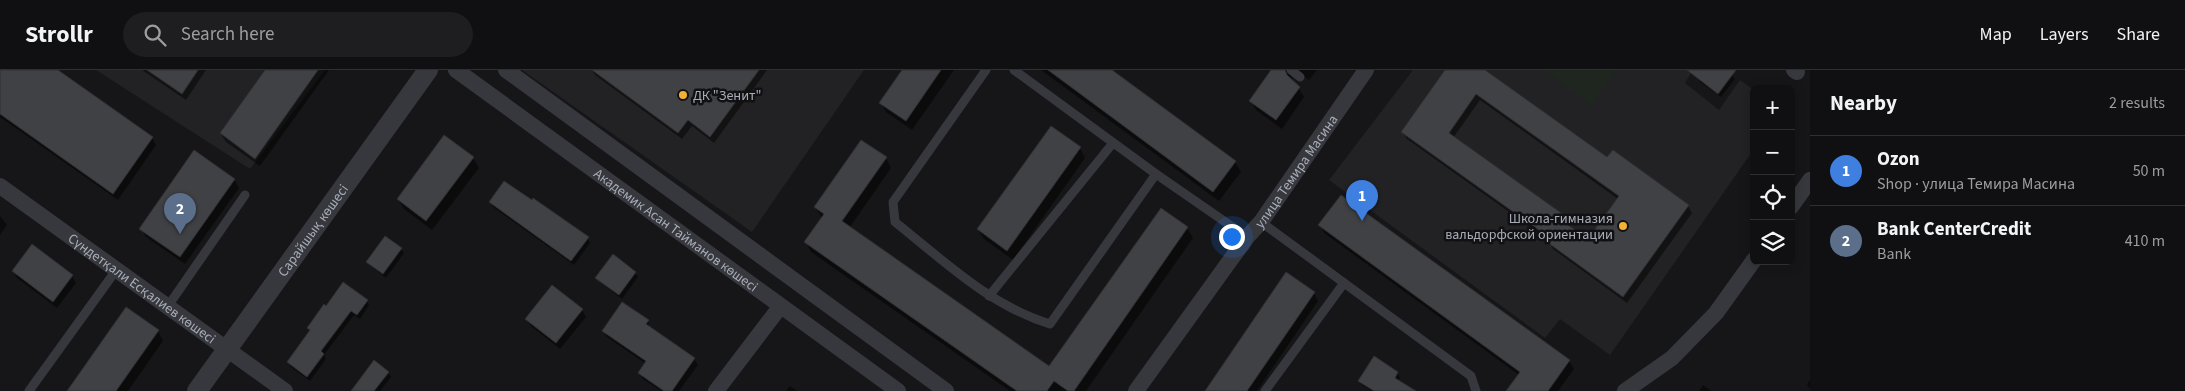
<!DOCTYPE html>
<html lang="en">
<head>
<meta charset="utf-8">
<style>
	body { margin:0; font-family:"Source Sans 3",sans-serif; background:#1e1e20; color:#f1f3f6 }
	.controls { position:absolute; right:15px; top:15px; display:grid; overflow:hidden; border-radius:8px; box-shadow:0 2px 12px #0003 }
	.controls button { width:45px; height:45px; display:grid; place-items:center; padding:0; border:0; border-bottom:1px solid #303032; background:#101012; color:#f1f3f6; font:25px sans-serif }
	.you { position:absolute; left:1231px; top:166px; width:18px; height:18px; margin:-12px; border:4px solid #fff; border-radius:50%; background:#1a73e8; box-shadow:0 0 0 8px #1a73e833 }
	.badge { display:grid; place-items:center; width:32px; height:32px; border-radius:50%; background:#f2b134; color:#fff; font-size:16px; font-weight:700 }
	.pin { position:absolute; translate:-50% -41px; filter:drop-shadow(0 1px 2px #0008) }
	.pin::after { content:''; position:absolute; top:26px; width:18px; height:15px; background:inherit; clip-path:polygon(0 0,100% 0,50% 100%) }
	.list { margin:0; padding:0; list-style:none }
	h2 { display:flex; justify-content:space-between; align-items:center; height:65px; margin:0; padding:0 20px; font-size:21px }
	h2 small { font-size:16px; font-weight:400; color:#9c9d9f }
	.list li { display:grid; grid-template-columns:32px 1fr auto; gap:15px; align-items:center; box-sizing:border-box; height:70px; padding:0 20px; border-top:1px solid #303032 }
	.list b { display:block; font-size:19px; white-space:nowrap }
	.list p { margin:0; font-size:16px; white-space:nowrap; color:#9c9d9f }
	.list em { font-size:16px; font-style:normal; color:#9c9d9f }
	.icon { flex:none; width:28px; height:28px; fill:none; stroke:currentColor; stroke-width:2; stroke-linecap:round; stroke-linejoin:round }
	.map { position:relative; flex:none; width:1810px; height:321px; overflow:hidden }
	header { display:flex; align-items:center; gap:30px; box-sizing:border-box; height:70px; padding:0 25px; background:#101012; border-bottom:1px solid #303032 }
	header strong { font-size:24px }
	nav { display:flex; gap:28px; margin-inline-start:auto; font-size:18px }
	.search { width:350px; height:45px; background:#1e1e20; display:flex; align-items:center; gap:12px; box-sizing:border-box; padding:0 18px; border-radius:28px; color:#9c9d9f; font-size:19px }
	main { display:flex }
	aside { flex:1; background:#101012 }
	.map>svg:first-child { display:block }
</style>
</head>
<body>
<header>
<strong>Strollr</strong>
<div class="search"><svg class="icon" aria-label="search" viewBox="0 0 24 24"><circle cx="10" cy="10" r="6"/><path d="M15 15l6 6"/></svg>Search here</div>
<nav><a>Map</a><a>Layers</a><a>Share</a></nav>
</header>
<main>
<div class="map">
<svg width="1810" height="321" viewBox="0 0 1810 321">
	<rect width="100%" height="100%" fill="#161618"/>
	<g fill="#222225">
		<polygon points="96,0 325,0 250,99"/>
		<polygon points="522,0 864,0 752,162"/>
		<polygon points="1413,0 1693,0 1685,13 1719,40 1740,10 1754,20 1754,79 1610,285 1560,249 1545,268 1329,110"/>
	</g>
	<polygon fill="#1e261f" points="1544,0 1617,0 1591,35"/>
	<g fill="#0007" fill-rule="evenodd">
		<polygon points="0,0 56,0 152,68 156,75 118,130 0,47"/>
		<polygon points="142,0 206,0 186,30"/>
		<polygon points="267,0 329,0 260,96 226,72 221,64"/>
		<polygon points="592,0 767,0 714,73 692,56 682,69 595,5"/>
		<polygon points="903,0 954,0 912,60 886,42 880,33"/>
		<polygon points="1041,0 1110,0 1235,92 1241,102 1219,131"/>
		<polygon points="1273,0 1317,0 1309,10 1299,3 1291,6 1304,27 1282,59 1256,40 1251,31"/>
		<path d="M 1447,0 L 1483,0 L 1608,89 L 1688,136 L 1692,143 L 1627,233 L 1553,179 L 1549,172 L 1550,171 L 1407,69 L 1403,62 ZM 1480,30 L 1618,129 L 1588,171 L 1566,155 L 1567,153 L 1564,146 L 1453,68 Z"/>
		<polygon points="1703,0 1726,0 1735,9 1721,27 1700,12 1698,7"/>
		<polygon points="1080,78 1085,88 1013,190 984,169 978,159"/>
		<polygon points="473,88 479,98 432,160 404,139 398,129"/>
		<polygon points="886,88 891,98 850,157 1050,297 1187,158 1193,168 1086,321 1010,321 811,182 806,172 822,148 815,137"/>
		<polygon points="234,109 239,118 185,194 146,167 141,159"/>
		<polygon points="491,132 588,168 590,173 574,195 493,137"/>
		<polygon points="0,146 7,155 0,165"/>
		<polygon points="1320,155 1569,291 1574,299 1558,321 1508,321 1519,305 1324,163"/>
		<polygon points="401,179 404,183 386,208 371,196 368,192"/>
		<polygon points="13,201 72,206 76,213 57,238 17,208"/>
		<polygon points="635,203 638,207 622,229 600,212 597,208"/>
		<polygon points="552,217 582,240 586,247 560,279 531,256 527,250"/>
		<polygon points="1314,223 1318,231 1257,321 1207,321"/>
		<polygon points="367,231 369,235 360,249 354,245 324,285 326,289 310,311 291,297 288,292 311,262 308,258 327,237"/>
		<polygon points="622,234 648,251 650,259 694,289 698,295 679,321 661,321 643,309 639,303 646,294 607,267 603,261"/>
		<polygon points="158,261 163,271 128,321 68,321"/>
		<polygon points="1374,288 1397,303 1400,308 1398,311 1413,321 1371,321 1362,315 1360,311"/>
		<polygon points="388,302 391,307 380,321 353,321"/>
		<polygon points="1810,310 1810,319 1807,314"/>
		<polygon points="1703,315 1711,321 1699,321"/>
		<polygon points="790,316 797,321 786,321"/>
	</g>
	<g fill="#404145" stroke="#303034" fill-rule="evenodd">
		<polygon points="0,0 58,0 153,67 113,124 0,44"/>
		<polygon points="147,0 198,0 182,24"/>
		<polygon points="265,0 318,0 255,89 220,63"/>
		<polygon points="592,0 759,0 710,67 688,50 678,63"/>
		<polygon points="902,0 941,0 906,51 879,33"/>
		<polygon points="1048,0 1112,0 1236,91 1213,122"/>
		<polygon points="1271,0 1285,0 1287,5 1300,17 1276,50 1249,31"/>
		<path d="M 1445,0 L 1485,0 L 1607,87 L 1613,80 L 1689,135 L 1623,227 L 1547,172 L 1550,168 L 1401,62 ZM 1476,24 L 1619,126 L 1588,169 L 1561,150 L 1564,145 L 1449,63 Z"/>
		<polygon points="1687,0 1736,0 1718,24"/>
		<polygon points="1051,56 1081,77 1007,181 977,159"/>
		<polygon points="444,65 474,87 426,151 397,129"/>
		<polygon points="861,70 887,87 842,151 1049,296 1161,138 1188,157 1074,321 1068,321 1054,311 1047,321 1017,321 804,172 824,144 814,137"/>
		<polygon points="194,80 235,109 180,187 139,159"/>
		<polygon points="504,111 532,130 533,128 589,167 571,191 489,132"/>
		<polygon points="1341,125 1570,290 1548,321 1506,321 1520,302 1318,155"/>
		<polygon points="385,166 402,178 383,204 366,192"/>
		<polygon points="32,174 73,205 53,232 12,201"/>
		<polygon points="613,184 636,202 619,225 595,208"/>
		<polygon points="1286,202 1315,222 1247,321 1205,321"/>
		<polygon points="343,212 368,230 357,245 351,241 321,281 324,284 307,307 287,292 310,260 307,258 324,234 326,236"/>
		<polygon points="552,215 583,239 556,273 525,249"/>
		<polygon points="622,232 649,250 646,254 695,288 672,321 664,321 638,303 646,291 602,261"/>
		<polygon points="126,237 159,260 116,321 67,321"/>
		<polygon points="1374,286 1398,302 1395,308 1416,321 1374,321 1358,311"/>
		<polygon points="374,290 389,302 374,321 351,321"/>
	</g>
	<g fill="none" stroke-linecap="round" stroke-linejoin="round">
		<g stroke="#37383d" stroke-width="9">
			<path d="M 986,0 L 893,132 L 895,152 C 943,190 990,236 1050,254 L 1156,104 L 1247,167"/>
			<polyline points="1014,0 1156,104"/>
			<polyline points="1291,0 1300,7"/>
			<polyline points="1261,152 1471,306 1476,321"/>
			<polyline points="989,226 1113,73"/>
			<polyline points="168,236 245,125"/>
			<polyline points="29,321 117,199"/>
			<polyline points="1265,321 1344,213"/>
		</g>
		<g stroke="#37383d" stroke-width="16">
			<path id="s1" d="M 456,0 L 898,321"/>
			<polyline points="506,0 946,321"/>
			<polyline points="1794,0 1797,2"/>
			<path id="s2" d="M 0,116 L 285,321"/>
			<polyline points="1791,137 1810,110"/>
			<polyline points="716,321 780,237"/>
			<path id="s3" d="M 1136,321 L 1247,167 L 1261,152 L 1366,0"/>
			<polyline points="1625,321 1672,288 1716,243 1754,190"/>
		</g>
		<path stroke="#37383d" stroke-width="20" id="s4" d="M 197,321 L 428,0"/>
	</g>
	<g fill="#f2b134" stroke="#111113" stroke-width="2">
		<circle cx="683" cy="25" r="5"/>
		<circle cx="1623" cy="156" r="5"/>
	</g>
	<g text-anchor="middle" stroke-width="5" stroke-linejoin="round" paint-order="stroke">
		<g font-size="14" fill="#a8adb8" stroke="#111113" text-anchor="start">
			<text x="693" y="30">ДК "Зенит"</text>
			<text x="1613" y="153" text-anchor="end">Школа-гимназия<tspan x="1613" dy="16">вальдорфской ориентации</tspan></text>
		</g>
		<g font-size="14" fill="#a8adb8" stroke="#111113">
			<text dy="5" stroke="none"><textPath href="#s3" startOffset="272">улица Темира Масина</textPath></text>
			<text dy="5" stroke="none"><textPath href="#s4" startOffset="198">Сарайшық көшесі</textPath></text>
			<text dy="5" stroke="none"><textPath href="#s1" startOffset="272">Академик Асан Тайманов көшесі</textPath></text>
			<text dy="5" stroke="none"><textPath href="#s2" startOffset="175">Сүндетқали Есқалиев көшесі</textPath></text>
		</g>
	</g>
</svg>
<div class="controls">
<button>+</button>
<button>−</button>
<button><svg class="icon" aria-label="locate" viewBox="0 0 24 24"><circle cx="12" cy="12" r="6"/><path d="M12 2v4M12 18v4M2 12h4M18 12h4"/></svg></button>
<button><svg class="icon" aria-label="layers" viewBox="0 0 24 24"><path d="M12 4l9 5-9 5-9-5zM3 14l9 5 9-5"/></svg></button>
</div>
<div class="you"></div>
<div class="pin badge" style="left:1362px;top:151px;background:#3f7fe0">1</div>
<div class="pin badge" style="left:180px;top:164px;background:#5c6f8a">2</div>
</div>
<aside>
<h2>Nearby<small>2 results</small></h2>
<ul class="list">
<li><span class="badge" style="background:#3f7fe0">1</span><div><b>Ozon</b><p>Shop · улица Темира Масина</p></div><em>50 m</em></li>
<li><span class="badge" style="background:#5c6f8a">2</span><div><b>Bank CenterCredit</b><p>Bank</p></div><em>410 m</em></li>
</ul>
</aside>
</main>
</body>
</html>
